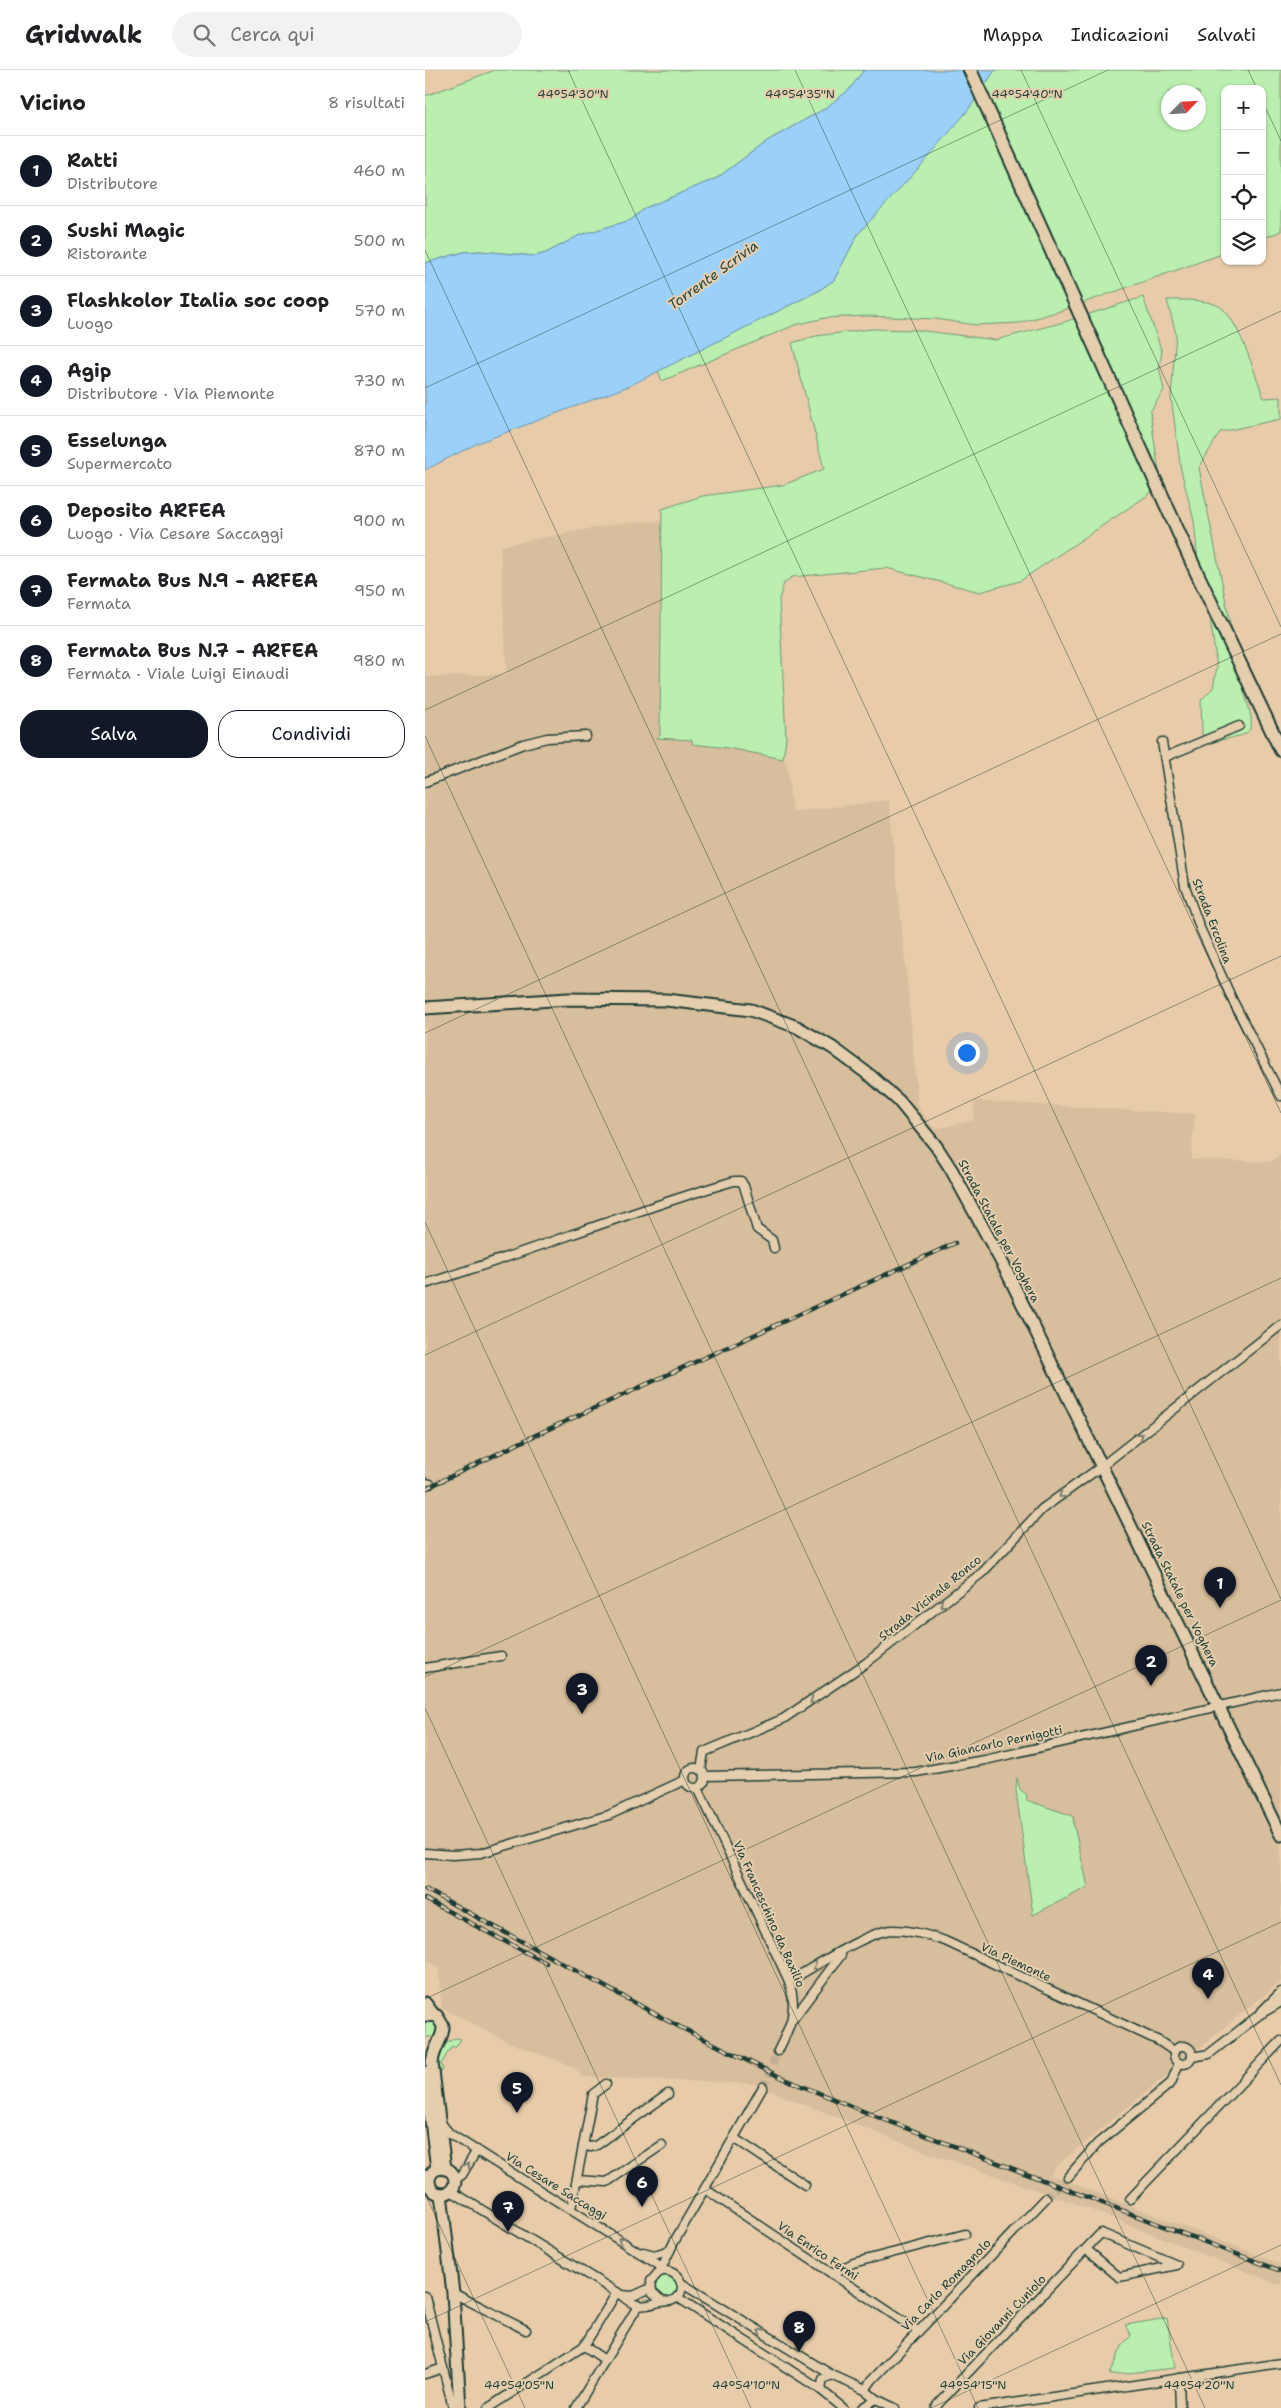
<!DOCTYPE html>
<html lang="it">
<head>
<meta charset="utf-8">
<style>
	body { margin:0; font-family:"Shantell Sans",sans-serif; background:#f2f2f2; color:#202124 }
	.controls { position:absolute; right:15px; top:15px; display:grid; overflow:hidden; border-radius:10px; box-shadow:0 1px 4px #0004 }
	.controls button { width:45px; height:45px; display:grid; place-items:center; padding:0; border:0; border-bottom:1px solid #e0e0e0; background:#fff; color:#202124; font:25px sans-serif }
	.compass { position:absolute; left:736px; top:15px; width:45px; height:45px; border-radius:50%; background:#fff; box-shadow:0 1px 4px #0004; rotate:65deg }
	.you { position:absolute; left:541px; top:982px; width:18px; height:18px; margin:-12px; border:4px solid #fff; border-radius:50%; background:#1a73e8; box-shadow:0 0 0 8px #1a73e833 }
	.badge { display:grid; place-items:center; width:32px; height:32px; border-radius:50%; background:#111827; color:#fff; font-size:16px; font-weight:700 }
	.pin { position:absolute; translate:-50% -41px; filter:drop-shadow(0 1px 2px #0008) }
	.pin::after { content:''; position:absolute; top:26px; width:18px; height:15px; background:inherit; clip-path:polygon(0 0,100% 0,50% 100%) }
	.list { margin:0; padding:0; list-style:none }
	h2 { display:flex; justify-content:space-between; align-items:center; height:65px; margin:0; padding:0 20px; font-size:21px }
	h2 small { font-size:16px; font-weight:400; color:#757577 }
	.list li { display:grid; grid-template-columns:32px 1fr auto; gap:15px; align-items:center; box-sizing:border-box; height:70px; padding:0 20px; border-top:1px solid #e0e0e0 }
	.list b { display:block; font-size:19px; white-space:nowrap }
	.list p { margin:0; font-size:16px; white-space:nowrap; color:#757577 }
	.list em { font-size:16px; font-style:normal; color:#757577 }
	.actions { display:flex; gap:10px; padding:15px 20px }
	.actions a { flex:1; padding:11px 0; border:1px solid #111827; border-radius:20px; text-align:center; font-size:18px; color:#111827 }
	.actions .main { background:#111827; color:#fff }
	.icon { flex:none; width:28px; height:28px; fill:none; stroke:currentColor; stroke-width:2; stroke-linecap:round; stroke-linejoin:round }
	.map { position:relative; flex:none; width:856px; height:2338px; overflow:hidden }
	header { display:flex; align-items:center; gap:30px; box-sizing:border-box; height:70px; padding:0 25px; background:#fff; border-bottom:1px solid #e0e0e0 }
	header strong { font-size:24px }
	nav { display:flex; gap:28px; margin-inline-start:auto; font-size:18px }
	.search { width:350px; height:45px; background:#f2f2f2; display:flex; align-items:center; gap:12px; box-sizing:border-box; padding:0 18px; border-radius:28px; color:#757577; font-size:19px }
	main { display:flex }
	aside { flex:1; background:#fff }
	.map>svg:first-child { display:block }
</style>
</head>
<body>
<header>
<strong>Gridwalk</strong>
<div class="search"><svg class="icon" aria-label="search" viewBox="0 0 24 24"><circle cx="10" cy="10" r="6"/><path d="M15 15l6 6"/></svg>Cerca qui</div>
<nav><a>Mappa</a><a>Indicazioni</a><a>Salvati</a></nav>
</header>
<main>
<aside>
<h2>Vicino<small>8 risultati</small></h2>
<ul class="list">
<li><span class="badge">1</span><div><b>Ratti</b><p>Distributore</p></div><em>460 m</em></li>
<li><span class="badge">2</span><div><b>Sushi Magic</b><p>Ristorante</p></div><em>500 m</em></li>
<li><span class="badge">3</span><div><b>Flashkolor Italia soc coop</b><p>Luogo</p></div><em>570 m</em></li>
<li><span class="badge">4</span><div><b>Agip</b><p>Distributore · Via Piemonte</p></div><em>730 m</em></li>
<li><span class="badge">5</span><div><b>Esselunga</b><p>Supermercato</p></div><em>870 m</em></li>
<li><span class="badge">6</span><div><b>Deposito ARFEA</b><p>Luogo · Via Cesare Saccaggi</p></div><em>900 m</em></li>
<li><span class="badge">7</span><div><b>Fermata Bus N.9 - ARFEA</b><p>Fermata</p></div><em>950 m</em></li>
<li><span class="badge">8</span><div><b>Fermata Bus N.7 - ARFEA</b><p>Fermata · Viale Luigi Einaudi</p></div><em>980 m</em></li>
</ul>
<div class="actions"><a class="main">Salva</a><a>Condividi</a></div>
</aside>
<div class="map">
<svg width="856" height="2338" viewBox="0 0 856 2338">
	<rect width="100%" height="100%" fill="#e8ccaa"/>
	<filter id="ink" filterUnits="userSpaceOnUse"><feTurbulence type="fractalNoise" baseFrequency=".02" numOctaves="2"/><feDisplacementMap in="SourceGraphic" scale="10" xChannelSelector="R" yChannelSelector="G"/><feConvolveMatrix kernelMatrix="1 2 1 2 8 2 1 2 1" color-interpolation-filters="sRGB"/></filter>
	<g filter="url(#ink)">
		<polygon fill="#d7be9d" points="236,451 235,666 233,668 267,670 267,674 303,678 358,689 362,693 367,742 464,730 484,930 493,1038 510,1059 549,1050 549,1031 770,1044 766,1089 845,1092 856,1084 856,1911 629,2098 626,2105 856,2194 856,2215 646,2132 504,2083 355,2025 332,2014 157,2007 149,1997 81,1971 17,1938 13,1897 0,1890 0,607 82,604 75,476 191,454"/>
		<g fill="#bbefaf" stroke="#6d9672" fill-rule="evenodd">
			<polygon points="70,0 439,0 424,20 399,39 342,71 292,108 220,138 206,150 155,165 121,183 110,186 55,181 39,182 0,193 0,26"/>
			<path d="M 570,0 L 856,0 L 856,161 L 837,169 L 837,19 L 800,19 L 800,183 L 638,240 L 594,253 L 551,255 L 510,249 L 442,246 L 400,248 L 370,255 L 237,311 L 233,301 L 393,221 L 409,210 L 433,164 L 543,40 ZM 744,22 L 774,22 L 774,52 L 744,52 Z"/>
			<polygon points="718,227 737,282 734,297 739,320 725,342 735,409 733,415 723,425 595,511 555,522 461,498 367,507 359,513 354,529 361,668 358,689 303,678 267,674 267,670 232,668 235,665 237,439 277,426 358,415 399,399 367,273 391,266 446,259 492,260 571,270 639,252"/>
			<path d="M 742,230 C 758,230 776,229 792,235 C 813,244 830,306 839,328 L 856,327 L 856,349 L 795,362 L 774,398 L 819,622 C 836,673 823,661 782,674 L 777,663 L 776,630 L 788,618 L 792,597 L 783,534 L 773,491 L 769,451 L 756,400 L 746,327 L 751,264 Z"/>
			<polygon points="592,1708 595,1719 602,1725 601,1730 648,1746 649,1756 663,1817 608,1845 591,1720"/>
			<path d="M 0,1951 C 7,1949 12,1953 13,1960 L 8,1967 L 0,1967 Z"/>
			<path d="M 32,1968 L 36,1969 L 30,1978 L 27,1976 L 16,1994 L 18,1999 L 15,2004 C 11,1987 15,1973 32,1968 Z"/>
			<circle cx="241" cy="2216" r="11"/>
			<polygon points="742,2248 750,2298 684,2305 698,2274 706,2266 700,2255"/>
		</g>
		<polygon fill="#9bd0f9" stroke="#6995aa" points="439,0 570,0 543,40 502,89 433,164 409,210 393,221 204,316 53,373 0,400 0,193 39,182 55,181 110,186 121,183 155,165 206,150 220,138 292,108 342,71 399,39 424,20"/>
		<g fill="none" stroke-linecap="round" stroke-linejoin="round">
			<g stroke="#c0af92" stroke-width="8" stroke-dasharray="8 4" stroke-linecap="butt">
				<polyline points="338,2017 353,1981"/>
				<polyline points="621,2128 643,2107"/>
			</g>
			<defs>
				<g id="street">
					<polyline points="737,672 760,816 775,858 807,929 856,1026"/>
					<polyline points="740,687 814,656"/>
					<polyline points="0,712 98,674 122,668 161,666"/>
					<path d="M 0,1214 C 104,1182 205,1141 309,1111 L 316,1111 L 319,1116 L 332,1159 L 347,1170 L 349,1178"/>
					<polyline points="0,1413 5,1414"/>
					<polyline points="0,1598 76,1586"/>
					<circle cx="270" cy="1708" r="10"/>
					<polyline points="276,1700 279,1682 358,1649 441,1593 558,1502 617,1439 677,1396 856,1255"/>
					<polyline points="280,1706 491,1702 560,1690 856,1622"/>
					<path d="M 273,1718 L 364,1911 C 373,1941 366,1955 353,1981"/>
					<polyline points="0,1783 28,1785 56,1783 184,1745 260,1710"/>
					<path d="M 364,1911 C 388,1898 443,1861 467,1860 C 486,1860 502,1865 520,1871 L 734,1971 L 750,1982"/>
					<polyline points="837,1941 856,1922"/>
					<polyline points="368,1949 416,1885"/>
					<circle cx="758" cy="1985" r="9"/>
					<polyline points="767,1987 784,1984 834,1945 856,1932"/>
					<polyline points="15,2052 25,2064 237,2197"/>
					<polyline points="309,2068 380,2115"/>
					<polyline points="158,2076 166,2077 172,2075 243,2024"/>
					<polyline points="0,2105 4,2108"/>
					<polyline points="643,2107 673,2073 746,2013 754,1993"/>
					<polyline points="30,2109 37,2105 52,2080"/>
					<polyline points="152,2110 182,2112 237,2075"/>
					<polyline points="280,2119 493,2261"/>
					<polyline points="26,2121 196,2225 208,2226 226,2218"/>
					<polyline points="705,2129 856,1971"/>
					<polyline points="146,2139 168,2024 181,2014"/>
					<polyline points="218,2182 230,2185 245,2180"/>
					<polyline points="237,2201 237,2197 249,2172 338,2017"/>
					<polyline points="407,2204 428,2193 540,2164"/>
					<polyline points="256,2213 407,2305 440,2320 451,2329"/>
					<polyline points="28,2223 101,2260"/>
					<path d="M 196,2225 C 208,2236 216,2238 231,2233 C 237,2231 244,2233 250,2229 C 266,2218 251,2196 234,2202 L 226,2211 L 227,2222 L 237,2231"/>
					<polyline points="0,2226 28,2338"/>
					<polyline points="252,2227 396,2320 418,2338"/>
					<polyline points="159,2276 192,2222"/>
					<polyline points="0,2304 18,2298"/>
					<polyline points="754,2308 755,2338"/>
					<polyline points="396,2320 398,2309 407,2305"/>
					<polyline points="440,2320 447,2310 621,2128"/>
					<polyline points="63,2338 159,2276 180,2290"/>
					<polyline points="151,2338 213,2236"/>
					<polyline points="437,2338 451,2329 470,2338"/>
					<polyline points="511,2338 513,2334 676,2163 752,2195 694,2207 661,2179"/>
					<polyline points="554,2338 856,2293"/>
				</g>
				<g id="secondary">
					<polyline points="0,938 143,929 241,930 326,940 372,957 408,978 447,1007 474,1031 511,1076 526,1099 581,1200 856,1765"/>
					<polyline points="0,1933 9,1945"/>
					<path d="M 0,1945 L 12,1946 L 18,1956 C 19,1968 8,1978 7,1993 L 20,2099"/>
					<polyline points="0,2002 12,2099"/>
					<circle cx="17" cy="2111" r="13"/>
					<polyline points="16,2124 28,2223 35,2338"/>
				</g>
				<polyline id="primary" points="545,0 770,499 856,680"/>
			</defs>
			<use href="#street" stroke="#1f3d34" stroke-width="11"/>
			<use href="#secondary" stroke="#1f3d34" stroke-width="15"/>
			<use href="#primary" stroke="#1f3d34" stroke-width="16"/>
			<use href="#street" stroke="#e5ceae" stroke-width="8"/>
			<use href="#secondary" stroke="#e5ceae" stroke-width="11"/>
			<use href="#primary" stroke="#e5ceae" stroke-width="12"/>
			<defs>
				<g id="rail">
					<polyline points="0,1419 115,1363 530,1173"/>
					<polyline points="0,1819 245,1952 355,2007 450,2046 856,2201"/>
					<polyline points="0,1829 121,1893"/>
				</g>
			</defs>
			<use href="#rail" stroke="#1f3d34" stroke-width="4.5"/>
			<use href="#rail" stroke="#e5ceae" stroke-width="2.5" stroke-dasharray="8" stroke-linecap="butt"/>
		</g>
		<defs><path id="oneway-chevron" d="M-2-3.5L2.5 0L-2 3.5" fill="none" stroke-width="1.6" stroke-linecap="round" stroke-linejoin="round" transform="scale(1.25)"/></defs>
		<g stroke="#787e6b">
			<use href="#oneway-chevron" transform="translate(715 1366) rotate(-38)"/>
			<use href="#oneway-chevron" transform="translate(637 1425) rotate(144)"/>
			<use href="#oneway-chevron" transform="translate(518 1534) rotate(142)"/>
			<use href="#oneway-chevron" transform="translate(388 1631) rotate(145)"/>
			<use href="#oneway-chevron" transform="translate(391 1897) rotate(151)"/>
			<use href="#oneway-chevron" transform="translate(42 2096) rotate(-58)"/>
			<use href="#oneway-chevron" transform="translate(196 2170) rotate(-148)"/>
			<use href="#oneway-chevron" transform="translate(336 2262) rotate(-149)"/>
		</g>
	</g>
	<path fill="none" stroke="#1f3d34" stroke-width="1" stroke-opacity="0.45" d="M 143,0 L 856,1529M 370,0 L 856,1043M 596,0 L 856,557M 823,0 L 832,19M 837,30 L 856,71M 0,180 L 856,2015M 0,318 L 683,0M 0,640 L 856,241M 0,666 L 780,2338M 0,963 L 856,564M 0,1152 L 553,2338M 0,1285 L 856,886M 0,1607 L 856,1208M 0,1638 L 326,2338M 0,1929 L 856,1530M 0,2124 L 100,2338M 0,2252 L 856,1852M 506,2338 L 856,2175"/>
	<g text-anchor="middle" stroke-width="4" stroke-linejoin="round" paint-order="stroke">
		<g font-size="12" fill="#1f3d34" stroke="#e5ceae">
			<text transform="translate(787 851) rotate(69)" y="4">Strada Ercolina</text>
			<text transform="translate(574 1161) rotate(62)" y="4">Strada Statale per Voghera</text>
			<text transform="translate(755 1524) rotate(64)" y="4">Strada Statale per Voghera</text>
			<text transform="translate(505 1528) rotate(-39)" y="4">Strada Vicinale Ronco</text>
			<text transform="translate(569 1674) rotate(-12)" y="4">Via Giancarlo Pernigotti</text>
			<text transform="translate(344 1844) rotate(66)" y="4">Via Franceschino da Baxilio</text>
			<text transform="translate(591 1892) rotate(25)" y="4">Via Piemonte</text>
			<text transform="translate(131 2116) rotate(32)" y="4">Via Cesare Saccaggi</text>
			<text transform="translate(393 2181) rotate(34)" y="4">Via Enrico Fermi</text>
			<text transform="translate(521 2215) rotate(-46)" y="4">Via Carlo Romagnolo</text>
			<text transform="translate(577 2250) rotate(-46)" y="4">Via Giovanni Cuniolo</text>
		</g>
		<g font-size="14" font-style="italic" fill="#25443e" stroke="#e5ceae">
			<text transform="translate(288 205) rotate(-36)" y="5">Torrente Scrivia</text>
		</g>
	</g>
	<g font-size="12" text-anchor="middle" fill="#1f3d34" stroke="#e5ceae" stroke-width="4" stroke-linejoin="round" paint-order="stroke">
		<text x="148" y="28">44°54'30"N</text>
		<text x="375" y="28">44°54'35"N</text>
		<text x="602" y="28">44°54'40"N</text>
		<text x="94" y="2319">44°54'05"N</text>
		<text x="321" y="2319">44°54'10"N</text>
		<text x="548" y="2319">44°54'15"N</text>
		<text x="774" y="2319">44°54'20"N</text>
	</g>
</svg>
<div class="controls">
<button>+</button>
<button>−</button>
<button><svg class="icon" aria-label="locate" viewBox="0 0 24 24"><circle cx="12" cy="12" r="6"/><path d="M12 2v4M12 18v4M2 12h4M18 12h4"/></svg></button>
<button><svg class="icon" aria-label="layers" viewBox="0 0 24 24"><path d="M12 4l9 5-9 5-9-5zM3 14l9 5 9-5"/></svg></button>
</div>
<svg class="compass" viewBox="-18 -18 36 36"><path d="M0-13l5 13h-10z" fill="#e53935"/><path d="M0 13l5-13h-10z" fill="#757577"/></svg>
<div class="you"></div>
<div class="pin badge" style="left:795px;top:1538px">1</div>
<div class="pin badge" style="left:726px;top:1616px">2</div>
<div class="pin badge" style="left:157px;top:1644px">3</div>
<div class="pin badge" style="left:783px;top:1929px">4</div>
<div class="pin badge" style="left:92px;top:2043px">5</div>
<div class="pin badge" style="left:217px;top:2137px">6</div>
<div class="pin badge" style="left:83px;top:2162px">7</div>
<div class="pin badge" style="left:374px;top:2282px">8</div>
</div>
</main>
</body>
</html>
